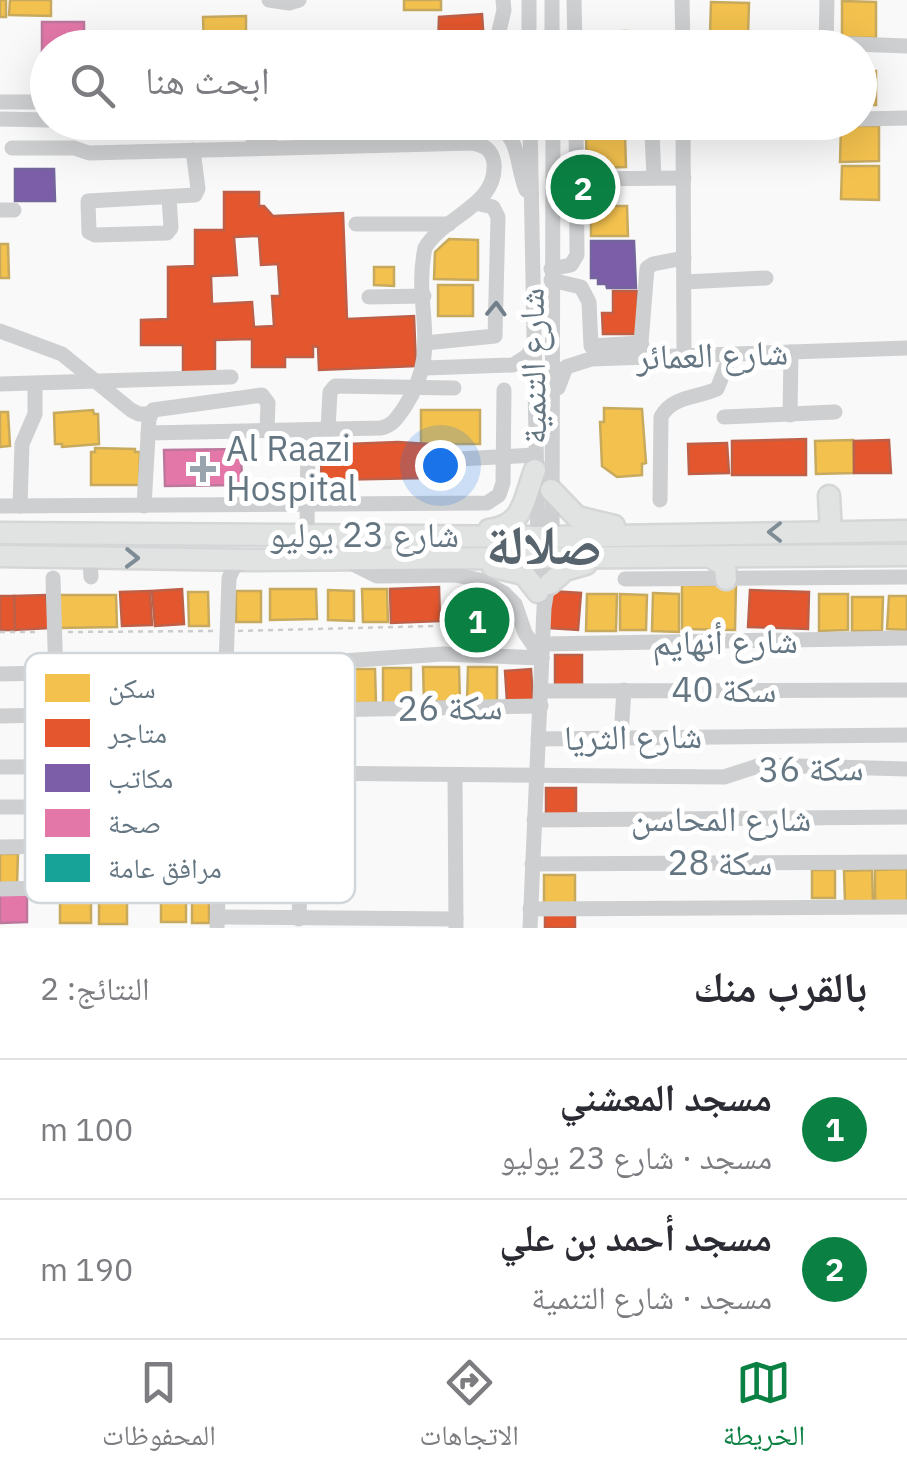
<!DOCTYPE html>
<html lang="ar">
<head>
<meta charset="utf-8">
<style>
	body { margin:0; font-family:"IBM Plex Sans","Noto Naskh Arabic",sans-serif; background:#f2f2f3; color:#2b2b33; direction:rtl }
	.you { position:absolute; left:440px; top:465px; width:35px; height:35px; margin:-25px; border:8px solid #fff; border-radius:50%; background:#1a73e8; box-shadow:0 0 0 15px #1a73e833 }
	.badge { display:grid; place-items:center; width:65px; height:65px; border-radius:50%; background:#0b8043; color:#fff; font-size:32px; font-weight:700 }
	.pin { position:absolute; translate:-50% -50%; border:5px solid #fff; box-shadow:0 2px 10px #0006 }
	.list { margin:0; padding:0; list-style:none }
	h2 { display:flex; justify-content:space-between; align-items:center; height:130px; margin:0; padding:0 40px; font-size:42px }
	h2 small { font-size:32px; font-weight:400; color:#7c7c81 }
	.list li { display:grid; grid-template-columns:65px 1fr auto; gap:30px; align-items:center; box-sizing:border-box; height:140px; padding:0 40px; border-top:2px solid #e1e1e2 }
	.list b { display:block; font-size:38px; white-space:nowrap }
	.list p { margin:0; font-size:32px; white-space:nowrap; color:#7c7c81 }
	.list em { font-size:32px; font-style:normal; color:#7c7c81 }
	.icon { flex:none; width:55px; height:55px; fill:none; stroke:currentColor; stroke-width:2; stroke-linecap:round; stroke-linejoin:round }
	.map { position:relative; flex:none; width:907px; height:928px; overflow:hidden; direction:ltr }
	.search { position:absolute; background:#fff; box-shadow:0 10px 40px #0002; left:30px; right:30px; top:30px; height:110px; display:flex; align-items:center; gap:25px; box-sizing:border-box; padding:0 35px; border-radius:55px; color:#7c7c81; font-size:38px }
	.sheet { height:410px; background:#fff }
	nav { display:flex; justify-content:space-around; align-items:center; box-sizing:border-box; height:140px; border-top:2px solid #e1e1e2; background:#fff; font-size:28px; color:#7c7c81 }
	nav a { display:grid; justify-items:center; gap:5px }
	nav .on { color:#0b8043 }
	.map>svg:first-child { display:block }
</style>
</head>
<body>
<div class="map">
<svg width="907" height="928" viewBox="0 0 907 928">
	<rect width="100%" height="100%" fill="#f9f9f9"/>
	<g fill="#f2c14e" stroke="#c8aa5e" stroke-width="2.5">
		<rect x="0" y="0" width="6" height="17"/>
		<polygon points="10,0 51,0 51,16 9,15"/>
		<rect x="404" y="0" width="37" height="10"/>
		<polygon points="842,1 876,2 876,38 842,37"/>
		<polygon points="711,2 749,3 748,35 710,34"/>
		<polygon points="246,16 246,48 204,48 203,17"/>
		<polygon points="627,31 627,48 590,48 590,32"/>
		<rect x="860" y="71" width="16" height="34"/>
		<polygon points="841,126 879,126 879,161 840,162"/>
		<polygon points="625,135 626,167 587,168 586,137"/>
		<polygon points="842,166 879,166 879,200 841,199"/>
		<polygon points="591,206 627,206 628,236 591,236"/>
		<polygon points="449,239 478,240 478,280 434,279 435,252"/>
		<polygon points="0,244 8,244 9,278 0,278"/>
		<polygon points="374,267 394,267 394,286 374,285"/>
		<rect x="438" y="285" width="35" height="31"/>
		<polygon points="604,408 642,409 646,463 642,464 642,475 617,477 602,466 600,422 604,422"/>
		<polygon points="93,410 94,414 98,414 99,444 62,447 62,444 55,444 54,413"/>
		<rect x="421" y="410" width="59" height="34"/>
		<polygon points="0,412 8,412 10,446 0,447"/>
		<polygon points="853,440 854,473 816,474 815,441"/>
		<polygon points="95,448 135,449 135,452 140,452 139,485 91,485 91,452 95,452"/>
		<polygon points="682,585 736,585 735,630 682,629"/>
		<polygon points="270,589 316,589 317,619 270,620"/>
		<polygon points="362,589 387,589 388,622 363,622"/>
		<polygon points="328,590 354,591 354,621 328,620"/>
		<rect x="236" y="591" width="25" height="31"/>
		<polygon points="188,592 208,592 209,626 189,626"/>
		<polygon points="653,593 679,594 679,632 652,631"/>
		<polygon points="587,594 617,594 616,631 586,631"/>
		<polygon points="620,594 647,595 646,630 620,630"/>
		<polygon points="819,594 848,594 848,630 819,631"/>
		<polygon points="58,595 116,595 117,627 59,628"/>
		<polygon points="889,596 907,596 907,630 887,629"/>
		<polygon points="852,597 883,597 882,631 852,631"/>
		<polygon points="423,667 459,667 460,701 424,702"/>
		<polygon points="468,667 497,667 497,702 467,702"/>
		<rect x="383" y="668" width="28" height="35"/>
		<polygon points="348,669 375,669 376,703 348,703"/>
		<polygon points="0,854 18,854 17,885 0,885"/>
		<polygon points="907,869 907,901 875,902 875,870"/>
		<rect x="812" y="870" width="23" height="28"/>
		<polygon points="872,870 873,901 845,902 844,871"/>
		<rect x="544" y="875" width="31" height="29"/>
		<rect x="60" y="892" width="31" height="31"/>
		<rect x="192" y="892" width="17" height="31"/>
		<rect x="99" y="893" width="28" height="31"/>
		<rect x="161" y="893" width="25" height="29"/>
	</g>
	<g fill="#e4572e" stroke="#be6048" stroke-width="2.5" fill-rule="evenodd">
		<polygon points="482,14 484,44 438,46 439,17"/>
		<path d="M 224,192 L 259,192 L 259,206 L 264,206 L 273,216 L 343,213 L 347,319 L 414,316 L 416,366 L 319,370 L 318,347 L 313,346 L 313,357 L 285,357 L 285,367 L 252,367 L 252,339 L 215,340 L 215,376 L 183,376 L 183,345 L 141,345 L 141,320 L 168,319 L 168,267 L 195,266 L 195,230 L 224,230 ZM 259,236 L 261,265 L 278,264 L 280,296 L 272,296 L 274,326 L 254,327 L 252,302 L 212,304 L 211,276 L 237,275 L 234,237 Z"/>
		<polygon points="613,291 637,291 638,334 603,334 602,313 613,313"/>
		<polygon points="806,439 806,475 732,475 732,441"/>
		<polygon points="889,440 891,473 854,473 854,441"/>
		<polygon points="398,442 428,444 428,478 324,480 321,477 322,445"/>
		<polygon points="727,443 729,473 689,474 688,444"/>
		<polygon points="439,587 440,621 391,623 390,589"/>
		<polygon points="182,589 184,624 155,626 152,591"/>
		<polygon points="750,590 809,592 808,629 748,627"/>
		<polygon points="150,591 152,625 122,626 120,592"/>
		<polygon points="551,591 581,593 578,630 549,628"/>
		<polygon points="46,595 49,628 15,630 14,596"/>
		<polygon points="0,596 14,596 15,630 0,630"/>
		<rect x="555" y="655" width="27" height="33"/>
		<polygon points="531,669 533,701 507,702 505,671"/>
		<polygon points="546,788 576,788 576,816 546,815"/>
		<polygon points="575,914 575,928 545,928 545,915"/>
	</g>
	<g fill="#7b5ea7" stroke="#74659c" stroke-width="2.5">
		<polygon points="15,169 54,169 55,201 15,201"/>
		<polygon points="591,241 634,241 636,288 607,288 606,284 598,284 598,278 591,278"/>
	</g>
	<g fill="#e377a8" stroke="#bd779d" stroke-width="2.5">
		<polygon points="42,22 84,22 84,48 48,48 48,58 42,58"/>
		<polygon points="241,449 242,485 165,486 164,450"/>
		<polygon points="27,893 27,922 0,923 0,894"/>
	</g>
	<polygon fill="#17a398" stroke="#2e9692" stroke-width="2.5" points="461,592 488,604 486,608 494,612 496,607 505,611 502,618 511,622 507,631 510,632 499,648 489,643 487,649 444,630"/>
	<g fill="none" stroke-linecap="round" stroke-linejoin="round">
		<defs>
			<g id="major">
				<polyline points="551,490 577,517 614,526"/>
				<polyline points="829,496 831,532"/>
				<path d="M 489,530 C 525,526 524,498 535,470"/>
				<polyline points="0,533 552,537 907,531"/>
				<polyline points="0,556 249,560 907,555"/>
				<polyline points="709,556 725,566 726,579"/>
				<polyline points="493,567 524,574 538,592"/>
				<polyline points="549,584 565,570 586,564"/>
			</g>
		</defs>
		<use href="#major" stroke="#d5d6d7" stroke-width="25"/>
		<g stroke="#cbcccd" stroke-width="2.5" stroke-dasharray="5 5" stroke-linecap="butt">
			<polyline points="238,631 437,626"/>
			<polyline points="0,632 40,632"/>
			<polyline points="68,632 215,631"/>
		</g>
		<g stroke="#cecfd0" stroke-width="15">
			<polyline points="269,0 289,3 299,0"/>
			<polyline points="529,0 529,48"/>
			<polyline points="552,0 552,48"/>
			<polyline points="574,0 575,48"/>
			<polyline points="682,0 683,48"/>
			<polyline points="826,43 907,46"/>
			<polyline points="495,48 504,10 503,0"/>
			<polyline points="826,48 827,0"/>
			<polyline points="0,102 48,102"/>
			<polyline points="0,119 48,120"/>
			<polyline points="860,119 907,118"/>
			<path d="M 491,122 C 522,136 515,163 526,190"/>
			<polyline points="530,122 539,595"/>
			<polyline points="683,122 684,356"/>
			<polyline points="652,133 654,178"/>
			<polyline points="252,145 285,128 337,122"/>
			<path d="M 12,148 L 74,148 L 89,153 L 472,143 C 484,145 492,149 494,163 C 498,206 442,217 425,248 C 412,310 444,348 404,408 C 397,418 393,425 381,428 L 148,433"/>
			<polyline points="577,179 684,178"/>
			<polyline points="169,197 171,228 167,233 95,235 89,232 88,201 195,195 198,189 193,150"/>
			<polyline points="0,210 14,210"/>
			<polyline points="356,224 449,224"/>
			<polyline points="551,269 571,265 577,255 576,122"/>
			<polyline points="551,280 581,287 589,302 591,346 641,343 646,357"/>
			<polyline points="684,282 766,278"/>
			<polyline points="369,297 424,296"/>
			<polyline points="0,331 62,354 131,410 139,414 150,414"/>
			<polyline points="425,343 495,336 498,217 493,207 476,203"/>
			<polyline points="641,343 647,268 653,264 684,258"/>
			<polyline points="425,368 513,365 527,356 533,347"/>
			<polyline points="0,384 231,377"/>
			<polyline points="558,388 566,367 591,359 907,348"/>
			<polyline points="790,415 791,352"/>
			<polyline points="724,417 835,412"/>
			<polyline points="328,429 330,392 335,386 454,388"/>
			<polyline points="459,459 534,455"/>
			<path d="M 660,500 L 661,417 C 672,396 697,398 717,389 L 731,354"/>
			<polyline points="0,506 487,503 499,495 503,483 504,390"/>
			<polyline points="20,506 22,444 35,414 35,384"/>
			<polyline points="144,506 149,419 153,410 262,395 268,403 267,430"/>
			<polyline points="307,535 308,430"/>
			<polyline points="90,558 91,577"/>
			<polyline points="347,561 377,576 455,575 480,580 504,593 515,604 525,633 542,658"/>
			<polyline points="53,578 57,715"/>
			<polyline points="625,579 907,577"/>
			<polyline points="543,644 907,638"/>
			<polyline points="0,674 227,669 443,654 542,658"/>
			<polyline points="541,691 907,690"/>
			<polyline points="0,716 541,706"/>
			<polyline points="621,736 624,690"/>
			<polyline points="538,739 907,735"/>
			<polyline points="0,767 224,766"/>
			<polyline points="302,773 724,777 761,765 907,769"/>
			<polyline points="455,776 456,927"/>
			<polyline points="0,807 222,807"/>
			<polyline points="534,820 907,817"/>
			<polyline points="0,847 221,844"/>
			<polyline points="532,864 907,862"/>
			<polyline points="0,889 220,884"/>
			<polyline points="530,909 907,907"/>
			<polyline points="219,917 456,919"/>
			<polyline points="299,919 305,711"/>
			<polyline points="217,928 229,578 234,567 246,561"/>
			<polyline points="530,928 544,608 552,559 553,122"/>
		</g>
		<use href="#major" stroke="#e1e2e2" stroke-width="20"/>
	</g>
	<defs><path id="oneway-chevron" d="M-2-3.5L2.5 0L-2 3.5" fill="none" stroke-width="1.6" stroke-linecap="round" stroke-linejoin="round" transform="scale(2.5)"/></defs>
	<use stroke="#707f8b" href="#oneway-chevron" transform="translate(496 309) rotate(-88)"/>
	<g stroke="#7e8c96">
		<use href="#oneway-chevron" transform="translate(775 532) rotate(180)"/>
		<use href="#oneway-chevron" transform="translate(132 558) rotate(1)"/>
	</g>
	<path fill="#99a4ac" stroke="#fff" stroke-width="4" d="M198 454h10v10h10v10h-10v10h-10v-10h-10v-10h10z"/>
	<g text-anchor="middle" stroke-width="10" stroke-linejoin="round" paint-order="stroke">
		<g font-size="35" fill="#657683" stroke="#fff">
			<text transform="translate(712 355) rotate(-2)" y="12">شارع العمائر</text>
			<text transform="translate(533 366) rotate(-91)" y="12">شارع التنمية</text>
			<text x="364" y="547">شارع 23 يوليو</text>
			<text transform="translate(725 642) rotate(-1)" y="12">شارع أنهايم</text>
			<text x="724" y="702">سكة 40</text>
			<text transform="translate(450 708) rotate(-1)" y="12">سكة 26</text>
			<text transform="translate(633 737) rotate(-1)" y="12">شارع الثريا</text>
			<text transform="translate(811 769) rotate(-1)" y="12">سكة 36</text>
			<text x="721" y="831">شارع المحاسن</text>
			<text x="720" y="875">سكة 28</text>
		</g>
		<g font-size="35" fill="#657683" stroke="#fff" text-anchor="start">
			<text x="226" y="461">Al Raazi<tspan x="226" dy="40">Hospital</tspan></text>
		</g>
		<g font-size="55" font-weight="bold" fill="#57646e" stroke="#fff">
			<text x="544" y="565">صلالة</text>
		</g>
	</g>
	<rect x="25" y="653" width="330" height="250" rx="15" fill="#fff" stroke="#d1d6da" stroke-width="2.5"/>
	<rect x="45" y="674" width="45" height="28" fill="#f2c14e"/>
	<rect x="45" y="719" width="45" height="28" fill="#e4572e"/>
	<rect x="45" y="764" width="45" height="28" fill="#7b5ea7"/>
	<rect x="45" y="809" width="45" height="28" fill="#e377a8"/>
	<rect x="45" y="854" width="45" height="28" fill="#17a398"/>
	<g font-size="28" fill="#657683">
		<text x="108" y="698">سكن</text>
		<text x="108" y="743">متاجر</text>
		<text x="108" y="788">مكاتب</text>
		<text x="108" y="833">صحة</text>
		<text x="108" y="878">مرافق عامة</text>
	</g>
</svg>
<div class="you"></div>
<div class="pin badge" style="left:477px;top:620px">1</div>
<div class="pin badge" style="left:583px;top:187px">2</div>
<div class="search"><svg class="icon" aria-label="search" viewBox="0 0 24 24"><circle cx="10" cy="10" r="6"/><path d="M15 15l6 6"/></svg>ابحث هنا</div>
</div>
<section class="sheet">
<h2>بالقرب منك<small>النتائج: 2</small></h2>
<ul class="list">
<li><span class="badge">1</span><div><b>مسجد المعشني</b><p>مسجد · شارع 23 يوليو</p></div><em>100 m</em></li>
<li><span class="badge">2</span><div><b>مسجد أحمد بن علي</b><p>مسجد · شارع التنمية</p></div><em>190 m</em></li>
</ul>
</section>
<nav>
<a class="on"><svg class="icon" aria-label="map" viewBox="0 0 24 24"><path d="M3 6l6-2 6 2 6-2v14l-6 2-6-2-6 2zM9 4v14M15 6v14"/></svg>الخريطة</a>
<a><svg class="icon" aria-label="directions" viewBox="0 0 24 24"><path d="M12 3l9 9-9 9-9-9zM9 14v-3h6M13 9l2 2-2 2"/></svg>الاتجاهات</a>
<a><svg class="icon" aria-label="saved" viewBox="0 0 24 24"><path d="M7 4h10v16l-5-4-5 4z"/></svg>المحفوظات</a>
</nav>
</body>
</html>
